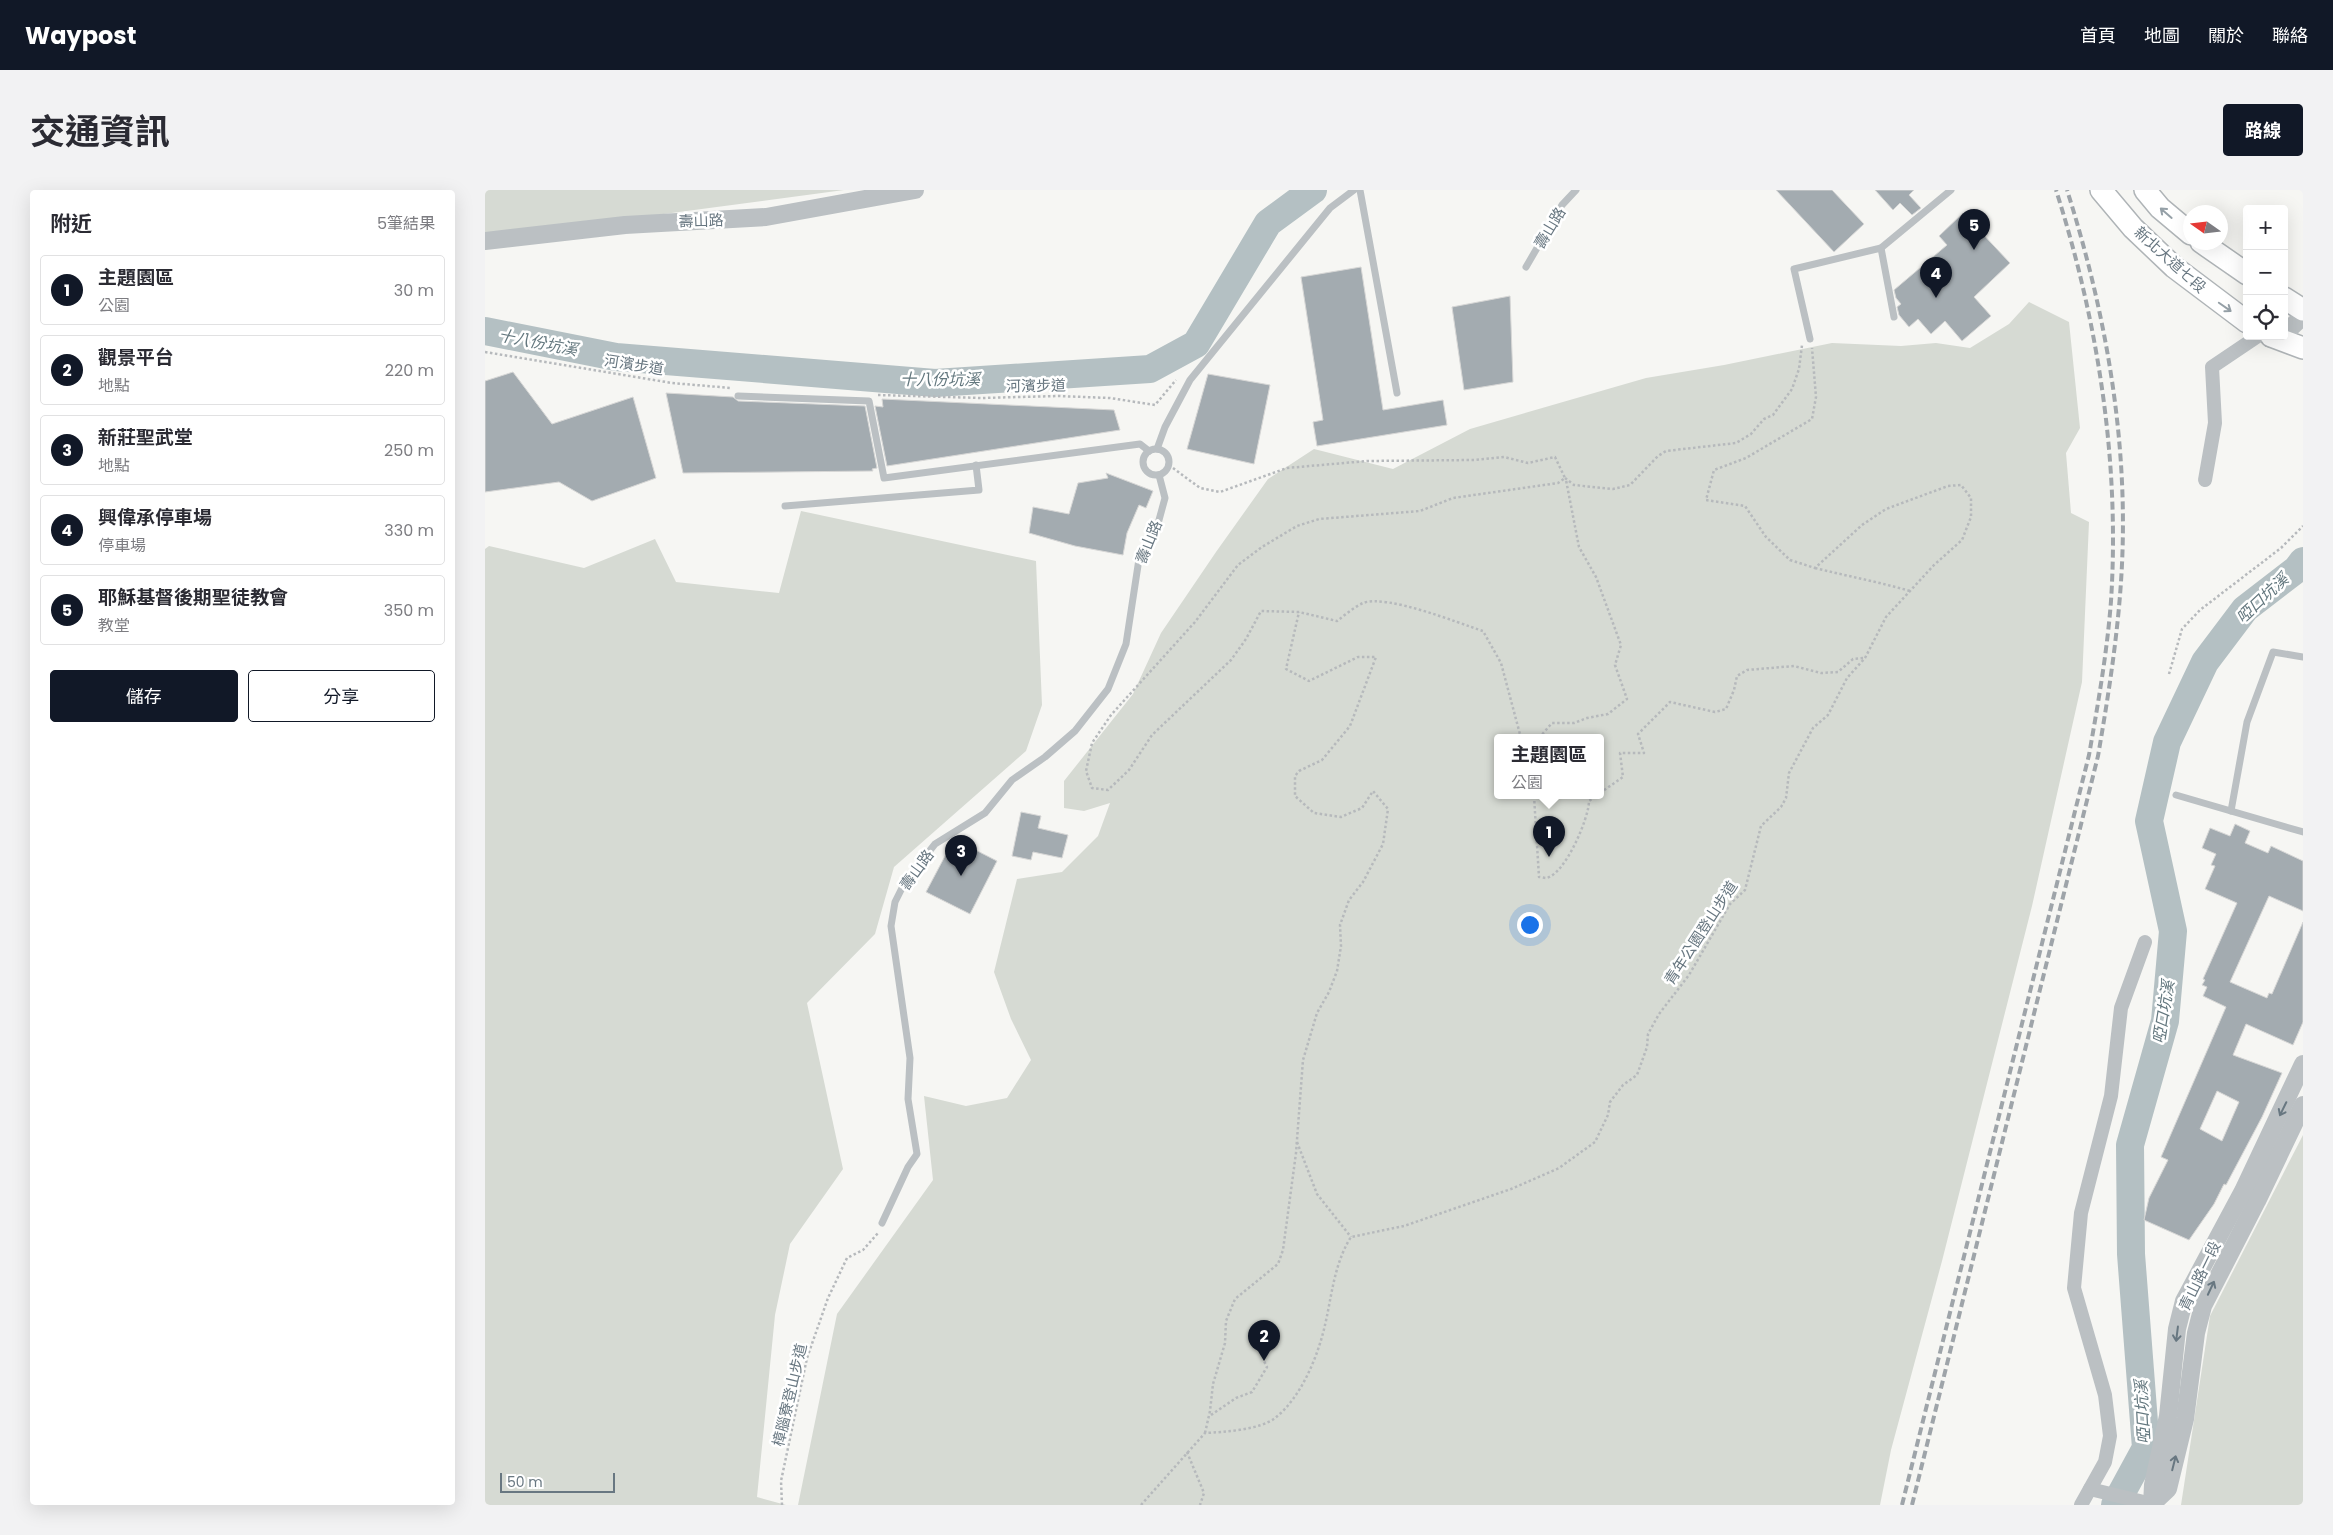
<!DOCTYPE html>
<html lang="zh-TW">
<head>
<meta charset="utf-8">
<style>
	body { margin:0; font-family:Poppins,"Noto Sans TC",sans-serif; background:#f2f2f3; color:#2b2b33 }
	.controls { position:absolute; right:15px; top:15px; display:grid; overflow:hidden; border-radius:5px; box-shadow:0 5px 20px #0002 }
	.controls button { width:45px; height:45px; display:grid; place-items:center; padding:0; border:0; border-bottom:1px solid #e1e1e2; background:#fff; color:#2b2b33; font:25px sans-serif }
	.compass { position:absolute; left:1698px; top:15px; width:45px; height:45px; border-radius:50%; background:#fff; box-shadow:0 5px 20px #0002; rotate:284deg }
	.scale { position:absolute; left:15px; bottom:12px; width:115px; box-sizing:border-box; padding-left:5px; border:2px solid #687781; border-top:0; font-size:14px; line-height:18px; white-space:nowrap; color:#687781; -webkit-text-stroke:4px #fff; paint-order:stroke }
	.you { position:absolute; left:1044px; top:734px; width:18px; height:18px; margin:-12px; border:4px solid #fff; border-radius:50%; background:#1a73e8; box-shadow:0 0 0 8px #1a73e833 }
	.badge { display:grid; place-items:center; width:32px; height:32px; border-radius:50%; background:#111827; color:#fff; font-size:16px; font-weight:700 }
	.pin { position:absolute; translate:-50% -41px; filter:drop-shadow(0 1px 2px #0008) }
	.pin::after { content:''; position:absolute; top:26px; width:18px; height:15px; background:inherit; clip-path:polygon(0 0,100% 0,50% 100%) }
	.popup { position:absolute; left:1009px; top:544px; width:110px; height:65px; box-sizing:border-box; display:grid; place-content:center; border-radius:5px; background:#fff; filter:drop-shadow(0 1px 4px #0005); font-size:16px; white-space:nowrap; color:#7c7c81 }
	.popup b { font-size:19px; color:#2b2b33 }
	.popup::after { content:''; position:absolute; left:50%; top:100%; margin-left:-10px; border:10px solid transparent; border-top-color:#fff }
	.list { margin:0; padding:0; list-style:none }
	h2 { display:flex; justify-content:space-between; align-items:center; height:65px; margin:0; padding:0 20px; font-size:21px }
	h2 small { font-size:16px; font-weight:400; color:#7c7c81 }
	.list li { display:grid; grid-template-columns:32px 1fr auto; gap:15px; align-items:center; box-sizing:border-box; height:70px; margin:0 10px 10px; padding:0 10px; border:1px solid #e1e1e2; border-radius:5px }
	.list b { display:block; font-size:19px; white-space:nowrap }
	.list p { margin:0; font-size:16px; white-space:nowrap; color:#7c7c81 }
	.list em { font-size:16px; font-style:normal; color:#7c7c81 }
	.actions { display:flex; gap:10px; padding:15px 20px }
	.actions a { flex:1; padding:11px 0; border:1px solid #111827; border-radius:5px; text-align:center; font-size:18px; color:#111827 }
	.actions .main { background:#111827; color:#fff }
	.icon { flex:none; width:28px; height:28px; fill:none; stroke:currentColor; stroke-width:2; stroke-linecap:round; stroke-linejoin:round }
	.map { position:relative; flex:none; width:1818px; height:1315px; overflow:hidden; border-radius:5px }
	header { display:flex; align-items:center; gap:30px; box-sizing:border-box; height:70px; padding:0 25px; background:#111827; color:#fff }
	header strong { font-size:24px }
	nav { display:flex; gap:28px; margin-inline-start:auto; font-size:18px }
	.intro { display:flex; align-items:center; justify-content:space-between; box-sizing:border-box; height:120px; padding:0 30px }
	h1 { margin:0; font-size:35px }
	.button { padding:12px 22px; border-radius:5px; background:#111827; color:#fff; font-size:18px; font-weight:700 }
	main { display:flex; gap:30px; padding:0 30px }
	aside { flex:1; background:#fff; border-radius:5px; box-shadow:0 5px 20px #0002 }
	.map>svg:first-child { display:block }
</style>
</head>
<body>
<header>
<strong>Waypost</strong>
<nav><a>首頁</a><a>地圖</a><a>關於</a><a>聯絡</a></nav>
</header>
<div class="intro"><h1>交通資訊</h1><a class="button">路線</a></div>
<main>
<aside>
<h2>附近<small>5筆結果</small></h2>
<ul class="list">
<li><span class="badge">1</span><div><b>主題園區</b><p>公園</p></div><em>30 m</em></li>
<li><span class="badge">2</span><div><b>觀景平台</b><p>地點</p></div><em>220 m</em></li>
<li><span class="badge">3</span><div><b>新莊聖武堂</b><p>地點</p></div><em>250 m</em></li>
<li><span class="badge">4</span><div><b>興偉承停車場</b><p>停車場</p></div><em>330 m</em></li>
<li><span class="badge">5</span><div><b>耶穌基督後期聖徒教會</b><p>教堂</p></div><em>350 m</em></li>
</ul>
<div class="actions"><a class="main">儲存</a><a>分享</a></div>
</aside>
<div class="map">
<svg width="1818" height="1315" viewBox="0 0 1818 1315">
	<rect width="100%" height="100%" fill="#f6f6f3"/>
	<g fill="#d6dad3" fill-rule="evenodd">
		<polygon points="0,0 359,0 111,33 0,45"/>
		<path d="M 1544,112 L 1584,132 L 1595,238 L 1581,263 L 1586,323 L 1604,332 L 1597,492 L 1547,716 L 1457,1071 L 1406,1260 L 1395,1315 L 313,1315 L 352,1124 L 448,990 L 439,906 L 481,916 L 522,908 L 546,870 L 526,829 L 509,782 L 532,689 L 577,682 L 613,646 L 625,613 L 599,621 L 579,618 L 579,591 L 648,504 L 676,443 L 731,362 L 783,289 L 829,259 L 908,279 L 985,239 L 1161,188 L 1239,175 L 1347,153 L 1416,156 L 1451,153 L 1485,158 L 1524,134 ZM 1013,548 L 1115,548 L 1115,606 L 1013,606 Z"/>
		<polygon points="316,321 551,371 557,515 541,561 409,677 390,744 322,813 358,979 305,1054 290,1125 272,1307 301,1315 0,1315 0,359 4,356 99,378 170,349 191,392 294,403"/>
		<polygon points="1818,945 1818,1315 1696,1315 1725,1126"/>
	</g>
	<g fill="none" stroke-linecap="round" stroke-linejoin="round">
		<g stroke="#b4c0c3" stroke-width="28">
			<polyline points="0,141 131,167 450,193 665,179 711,154 783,33 828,0"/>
			<polyline points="1630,1315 1661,1258 1646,1064 1645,955 1680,831 1688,741 1664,631 1682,552 1720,472 1760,419 1812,379 1818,371"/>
		</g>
	</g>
	<g fill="#a3abb0" stroke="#d7d7d6" fill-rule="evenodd">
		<polygon points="1291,0 1347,0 1379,34 1349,62"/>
		<polygon points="1390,0 1429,0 1424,5 1436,18 1427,25 1415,13 1408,20"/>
		<polygon points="1478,23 1525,73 1489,107 1506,126 1477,151 1460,131 1446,144 1433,129 1424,137 1414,125 1412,117 1416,114 1411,108 1409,100 1462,55 1454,46"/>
		<polygon points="876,77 898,220 958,210 962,235 832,256 828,232 838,230 816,87"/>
		<polygon points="1025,106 1028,192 979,200 967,117"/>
		<polygon points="28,182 67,234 148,207 171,288 107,311 74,292 0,302 0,191"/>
		<polygon points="723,184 785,195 769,274 702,259"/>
		<polygon points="181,203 248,207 253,211 380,216 392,278 387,279 388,281 198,283"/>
		<polygon points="397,209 629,220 635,240 402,276 390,216 398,217"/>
		<polygon points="621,283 668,301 661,318 654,315 642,343 638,365 590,356 544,343 548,317 584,324 593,293 623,288"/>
		<polygon points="536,622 556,626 553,638 583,645 577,668 548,662 546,670 527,666"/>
		<path d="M 1750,634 L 1765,641 L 1760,653 L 1783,663 L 1786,656 L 1818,671 L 1818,721 L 1784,706 L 1745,792 L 1782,808 L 1784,803 L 1787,804 L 1818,732 L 1818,832 L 1808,855 L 1761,834 L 1748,865 L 1797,883 L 1777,927 L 1741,995 L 1739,994 L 1729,1014 L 1704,1050 L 1659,1030 L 1664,1008 L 1683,970 L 1676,967 L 1741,817 L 1718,806 L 1722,797 L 1717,795 L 1720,790 L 1718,789 L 1752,713 L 1720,699 L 1730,676 L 1726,675 L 1731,664 L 1717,658 L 1725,638 L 1745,646 ZM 1732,901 L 1754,912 L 1737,951 L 1715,939 Z"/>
		<polygon points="469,649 512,671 485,724 441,702"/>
	</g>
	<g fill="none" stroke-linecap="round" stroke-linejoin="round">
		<defs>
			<g id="primary">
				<polyline points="1616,0 1648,38 1689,77 1762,132"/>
				<polyline points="1660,0 1675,18 1706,44"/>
				<polyline points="1716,52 1762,84"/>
				<polyline points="1799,108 1818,120"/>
				<polyline points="1786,146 1818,158"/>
			</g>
		</defs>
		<use href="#primary" stroke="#afb4b7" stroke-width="24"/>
		<g stroke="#b6b9bc" stroke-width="2.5" stroke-dasharray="2.5 2.5" stroke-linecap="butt">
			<polyline points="0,162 187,193 246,198"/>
			<polyline points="393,205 496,208 573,206 625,208 670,215 691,190"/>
			<path d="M 684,275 L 715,298 L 735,302 L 802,278 L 882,271 L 990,270 L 1019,267 L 1043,273 L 1070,267 L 1080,288 L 1073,293 L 968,308 L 935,321 L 834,329 L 812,336 L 777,357 L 753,375 L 710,432 L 626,525 L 607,553 L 601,581 L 607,598 L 623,600 L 644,580 L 667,545 L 746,470 L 761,449 L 776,421 L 814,422 L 852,431 C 860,425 869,417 878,413 C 902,404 973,433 998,441 L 1016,473 L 1036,548"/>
			<polyline points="1080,288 1089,295 1128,299 1145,295 1173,266 1181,261 1251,253 1266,244 1279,229 1288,225 1307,199 1314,179 1317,155"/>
			<path d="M 1330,378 C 1362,386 1394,392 1425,401"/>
			<polyline points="1684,484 1697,439 1715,420 1796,358 1818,336"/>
			<polyline points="1054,548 1067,533 1089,533 1102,528 1123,524 1142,509 1130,475 1136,455 1111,387 1094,357 1081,290"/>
			<polyline points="1115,603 1138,587 1135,563 1159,563 1153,544 1185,512 1230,522 1241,519 1249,500 1252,486 1262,480 1309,476 1336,483 1353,482 1368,469 1379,468"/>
			<path d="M 1049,606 L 1054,687 C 1056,687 1059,688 1061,688 C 1080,685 1104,628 1104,611 L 1111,606"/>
			<polyline points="812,952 832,1004 866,1047"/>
			<polyline points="726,1225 751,1208 767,1202 782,1177 779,1171"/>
			<polyline points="720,1243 725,1221 728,1194 740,1153 741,1131 750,1109 793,1074 798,1060 811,963 818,870 832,823 844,802 852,781 856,756 855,735 864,710 878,692 898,654 903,619 888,601 877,618 856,627 829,623 810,606 810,586 814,581 837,570 865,536 891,467 873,467 824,491 801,479 814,422"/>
			<polyline points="702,1262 719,1303 715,1315"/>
			<polyline points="297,1315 296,1291 322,1168 343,1108 362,1068 378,1060 393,1043"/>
			<path d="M 656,1315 L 720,1243 C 738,1242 775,1240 790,1228 C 816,1208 833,1166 840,1135 C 847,1105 849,1074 866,1047 L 919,1036 L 1026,999 L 1074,978 L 1110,952 L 1123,925 L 1125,912 L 1138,895 L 1152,885 L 1162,857 L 1163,844 L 1174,824 L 1204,785 L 1245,714 L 1260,700 L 1276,636 L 1296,617 L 1301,608 L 1304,583 L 1328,538 L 1343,525 L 1362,488 L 1380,468 L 1401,427 L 1449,375 L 1477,350 L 1486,327 L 1486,308 L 1476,295 L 1463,296 L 1401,319 L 1377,335 L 1330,378 L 1305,370 L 1281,347 L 1260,316 L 1221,310 L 1229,280 L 1261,268 L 1327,229 L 1331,207 L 1327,158"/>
		</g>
		<g stroke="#bbc0c3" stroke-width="7">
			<polyline points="875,0 912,203"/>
			<polyline points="1396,58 1409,127"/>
			<polyline points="1041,77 1077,15 1091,0"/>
			<polyline points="1325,149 1309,79 1396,58 1466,0"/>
			<polyline points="253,206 384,211 399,288 655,254 664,261"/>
			<circle cx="671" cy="272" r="13"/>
			<polyline points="672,259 680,237 705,190 845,18 869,0"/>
			<polyline points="300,316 494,300 491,275"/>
			<polyline points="1691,605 1818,642"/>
			<polyline points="1746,621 1762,532 1788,462 1818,467"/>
			<polyline points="397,1033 423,977 432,964 423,909 425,868 406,736 410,712 420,692 450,654 500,623 527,590 560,567 590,541 623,499 641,454 654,369 671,341 680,308 674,285"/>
		</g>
		<g stroke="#bbc0c3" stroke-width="14">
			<polyline points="1720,290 1730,233 1727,177 1773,146"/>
			<polyline points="1605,1299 1667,1314"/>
			<polyline points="1596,1315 1620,1272 1625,1246 1620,1205 1589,1098 1596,1023 1626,906 1636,818 1660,752"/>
		</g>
		<g stroke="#bbc0c3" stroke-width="18">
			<polyline points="0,51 140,35 281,27 430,0"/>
			<polyline points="1799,144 1818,126"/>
			<polyline points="1667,1314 1683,1299 1700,1229 1711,1143 1718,1116 1772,1011 1818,915"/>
			<polyline points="1667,1315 1668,1295 1683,1226 1692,1139 1699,1111 1758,1001 1818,874"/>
		</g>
		<use href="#primary" stroke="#fff" stroke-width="21"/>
		<g stroke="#9ea4a9" stroke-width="4" stroke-dasharray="8 4" stroke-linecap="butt">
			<path d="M 1417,1315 L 1604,565 C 1613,514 1622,463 1626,411 C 1635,272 1613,132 1571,0"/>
			<path d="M 1427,1315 L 1613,566 C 1624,502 1634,438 1637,374 C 1643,247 1620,120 1582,0"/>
		</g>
	</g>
	<defs><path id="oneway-shaft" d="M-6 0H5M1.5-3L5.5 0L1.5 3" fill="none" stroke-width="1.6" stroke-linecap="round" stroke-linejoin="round" transform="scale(1.25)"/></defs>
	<g stroke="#95a0a7">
		<use href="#oneway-shaft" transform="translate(1681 23) rotate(-139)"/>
		<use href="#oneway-shaft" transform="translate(1740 117) rotate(35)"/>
	</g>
	<g stroke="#687781">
		<use href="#oneway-shaft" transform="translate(1798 919) rotate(116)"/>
		<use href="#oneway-shaft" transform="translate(1726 1098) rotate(-65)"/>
		<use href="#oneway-shaft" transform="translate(1692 1144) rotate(97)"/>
		<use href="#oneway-shaft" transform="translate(1689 1273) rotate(-76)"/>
	</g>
	<g text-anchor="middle" stroke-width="5" stroke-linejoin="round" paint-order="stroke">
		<g font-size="15" fill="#687781" stroke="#fff">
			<text transform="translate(216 31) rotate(-2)" y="5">壽山路</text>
			<text transform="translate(1065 38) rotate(-59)" y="5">壽山路</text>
			<text transform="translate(1685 70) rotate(42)" y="5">新北大道七段</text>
			<text transform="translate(149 175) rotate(9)" y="5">河濱步道</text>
			<text transform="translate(551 196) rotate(-1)" y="5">河濱步道</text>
			<text transform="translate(664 352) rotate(-68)" y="5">壽山路</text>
			<text transform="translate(432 680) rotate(-54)" y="5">壽山路</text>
			<text transform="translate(1216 743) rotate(-57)" y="5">青年公園登山步道</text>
			<text transform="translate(1715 1086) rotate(-64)" y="5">青山路一段</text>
			<text transform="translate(305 1205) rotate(-77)" y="5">樟腦寮登山步道</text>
		</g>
		<g font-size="16" font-style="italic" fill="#63777e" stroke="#fff">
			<text transform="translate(53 152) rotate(11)" y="6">十八份坑溪</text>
			<text x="455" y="195">十八份坑溪</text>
			<text transform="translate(1777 408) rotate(-43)" y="6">啞口坑溪</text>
			<text transform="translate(1678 822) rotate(-81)" y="6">啞口坑溪</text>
			<text transform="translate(1657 1222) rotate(-93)" y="6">啞口坑溪</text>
		</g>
	</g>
</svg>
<div class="controls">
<button>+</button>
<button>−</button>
<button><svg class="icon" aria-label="locate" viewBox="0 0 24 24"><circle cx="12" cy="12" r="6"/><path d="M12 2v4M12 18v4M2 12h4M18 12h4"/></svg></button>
</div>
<svg class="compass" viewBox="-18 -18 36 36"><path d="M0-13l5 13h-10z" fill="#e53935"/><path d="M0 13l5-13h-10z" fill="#7c7c81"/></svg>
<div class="scale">50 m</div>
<div class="you"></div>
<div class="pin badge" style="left:1064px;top:667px">1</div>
<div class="popup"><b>主題園區</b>公園</div>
<div class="pin badge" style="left:779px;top:1171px">2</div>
<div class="pin badge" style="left:476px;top:686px">3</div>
<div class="pin badge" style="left:1451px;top:108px">4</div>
<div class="pin badge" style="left:1489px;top:60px">5</div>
</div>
</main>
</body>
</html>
